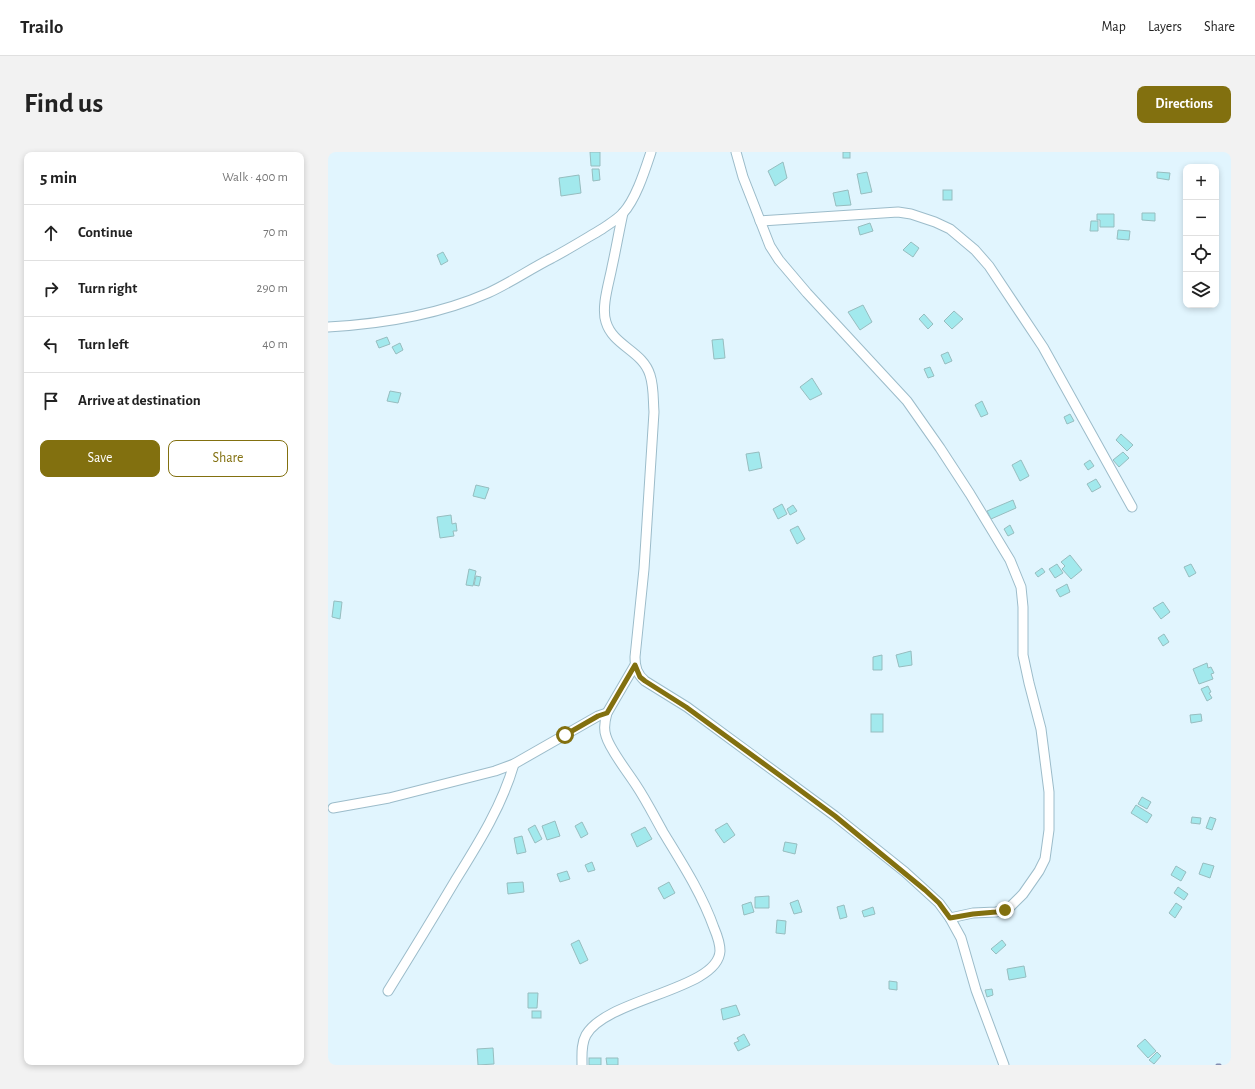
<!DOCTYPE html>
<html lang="en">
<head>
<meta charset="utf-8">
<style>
	body { margin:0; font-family:"Alegreya Sans",sans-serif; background:#f2f2f2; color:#222 }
	.controls { position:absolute; right:12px; top:12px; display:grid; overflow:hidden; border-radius:8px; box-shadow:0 2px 6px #0003 }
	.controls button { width:36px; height:36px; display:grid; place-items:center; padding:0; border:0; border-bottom:1px solid #e0e0e0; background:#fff; color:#222; font:20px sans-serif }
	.stop { position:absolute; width:12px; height:12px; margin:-9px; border:3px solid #82700f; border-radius:50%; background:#fff }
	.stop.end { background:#82700f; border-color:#fff; box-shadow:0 1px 4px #0008 }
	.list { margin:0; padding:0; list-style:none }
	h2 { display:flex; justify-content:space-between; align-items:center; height:52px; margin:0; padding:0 16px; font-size:17px }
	h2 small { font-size:13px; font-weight:400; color:#767676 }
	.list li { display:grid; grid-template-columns:26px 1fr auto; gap:12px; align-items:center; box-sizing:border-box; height:56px; padding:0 16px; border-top:1px solid #e0e0e0 }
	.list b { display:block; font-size:15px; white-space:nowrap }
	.list em { font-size:13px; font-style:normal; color:#767676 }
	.actions { display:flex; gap:8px; padding:12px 16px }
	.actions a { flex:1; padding:9px 0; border:1px solid #82700f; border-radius:8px; text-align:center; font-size:14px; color:#82700f }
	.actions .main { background:#82700f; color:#fff }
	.icon { flex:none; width:22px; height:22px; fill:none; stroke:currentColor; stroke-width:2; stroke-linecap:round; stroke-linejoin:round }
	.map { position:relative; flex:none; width:903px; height:913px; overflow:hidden; border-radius:8px }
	header { display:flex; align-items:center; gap:24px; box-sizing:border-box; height:56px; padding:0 20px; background:#fff; border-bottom:1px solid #e0e0e0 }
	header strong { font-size:19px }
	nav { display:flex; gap:22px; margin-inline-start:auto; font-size:14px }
	.intro { display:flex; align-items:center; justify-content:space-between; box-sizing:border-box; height:96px; padding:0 24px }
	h1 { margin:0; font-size:28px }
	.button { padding:10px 18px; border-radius:8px; background:#82700f; color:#fff; font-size:14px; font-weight:700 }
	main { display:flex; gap:24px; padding:0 24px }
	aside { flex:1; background:#fff; border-radius:8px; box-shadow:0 2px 6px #0003 }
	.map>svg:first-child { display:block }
</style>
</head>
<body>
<header>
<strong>Trailo</strong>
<nav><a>Map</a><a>Layers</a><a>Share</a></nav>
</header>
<div class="intro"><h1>Find us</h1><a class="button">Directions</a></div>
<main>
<aside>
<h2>5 min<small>Walk · 400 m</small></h2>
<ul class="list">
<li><svg class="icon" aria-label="ahead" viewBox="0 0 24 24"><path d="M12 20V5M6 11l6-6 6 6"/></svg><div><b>Continue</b></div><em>70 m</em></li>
<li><svg class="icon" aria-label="right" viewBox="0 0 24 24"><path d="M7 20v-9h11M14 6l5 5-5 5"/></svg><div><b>Turn right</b></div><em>290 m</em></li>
<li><svg class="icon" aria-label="left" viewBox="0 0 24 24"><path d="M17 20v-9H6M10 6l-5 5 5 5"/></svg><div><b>Turn left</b></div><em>40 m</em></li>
<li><svg class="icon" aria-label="arrive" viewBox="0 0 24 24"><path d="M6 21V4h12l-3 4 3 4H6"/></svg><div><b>Arrive at destination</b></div></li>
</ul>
<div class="actions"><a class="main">Save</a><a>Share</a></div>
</aside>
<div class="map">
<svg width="903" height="913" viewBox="0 0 903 913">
	<rect width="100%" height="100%" fill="#e1f5fe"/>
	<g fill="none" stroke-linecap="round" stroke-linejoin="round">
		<polyline stroke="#838db1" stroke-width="3" points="889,913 892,913"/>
	</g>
	<g fill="#a2e9ed" stroke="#97bdbf">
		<polygon points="262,0 272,0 272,14 263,14"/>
		<rect x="515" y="0" width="7" height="6"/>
		<polygon points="455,10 459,26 447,34 440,19"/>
		<polygon points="264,17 271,17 272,28 265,29"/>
		<polygon points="539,20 544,40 533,42 529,22"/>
		<polygon points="829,20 842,21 841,28 829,26"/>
		<polygon points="251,23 253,41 233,44 231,26"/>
		<polygon points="520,38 523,53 508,54 505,41"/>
		<rect x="615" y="38" width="9" height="10"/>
		<polygon points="814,61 827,61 827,69 814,68"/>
		<polygon points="769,62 786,62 786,75 772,75 772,68 769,68"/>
		<polygon points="763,69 770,69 770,79 762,79"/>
		<polygon points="542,71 545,79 532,83 530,75"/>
		<polygon points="790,78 802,79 801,88 789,87"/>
		<polygon points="583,90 591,96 585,105 575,98"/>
		<polygon points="115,100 120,109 113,113 109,103"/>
		<polygon points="535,153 544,170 532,178 520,160"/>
		<polygon points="626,159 635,167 624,177 616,169"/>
		<polygon points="596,162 605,172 600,177 591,167"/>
		<polygon points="59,185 62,192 51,196 48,189"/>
		<polygon points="395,187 397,206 386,207 384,188"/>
		<polygon points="72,191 75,198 68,202 64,195"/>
		<polygon points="620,200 624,209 617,212 613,203"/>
		<polygon points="602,215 606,224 600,226 596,217"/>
		<polygon points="484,226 494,242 482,248 472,235"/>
		<polygon points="62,239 73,241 70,251 59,249"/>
		<polygon points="654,249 660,262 653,265 647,253"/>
		<polygon points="742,262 746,269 739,272 736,265"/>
		<polygon points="793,282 805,293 799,299 788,288"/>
		<polygon points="431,300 434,316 421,319 418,302"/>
		<polygon points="795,300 801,306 791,315 785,308"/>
		<polygon points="693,308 701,324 692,329 684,313"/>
		<polygon points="762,308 766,314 760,318 756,312"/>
		<polygon points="768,327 773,335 764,340 759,332"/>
		<polygon points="148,333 161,336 157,347 145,344"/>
		<polygon points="685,348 688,356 663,367 659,359"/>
		<polygon points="454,352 459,362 450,367 445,357"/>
		<polygon points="465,353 469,359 462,363 459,357"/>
		<polygon points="123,363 124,372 128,371 129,379 125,379 126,384 112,386 109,365"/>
		<polygon points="682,373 686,381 680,384 676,377"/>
		<polygon points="470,374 477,387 469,392 462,378"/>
		<polygon points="742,403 754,418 743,427 734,417 737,414 733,410"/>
		<polygon points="729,412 735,421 727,426 721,417"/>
		<polygon points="863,412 868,421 861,425 856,415"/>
		<polygon points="714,416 717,420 710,425 707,421"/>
		<polygon points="141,417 148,419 145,434 138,433"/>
		<polygon points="148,424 153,425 151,434 146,433"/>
		<polygon points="739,432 742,440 732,445 728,438"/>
		<polygon points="6,449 14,450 12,467 4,465"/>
		<polygon points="835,450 842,460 833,467 825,456"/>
		<polygon points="836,482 841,490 835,494 830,486"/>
		<polygon points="583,499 584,513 571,515 568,503"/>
		<polygon points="554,503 554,518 545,518 545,505"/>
		<polygon points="879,511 880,516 883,515 886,521 883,522 885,527 871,532 865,517"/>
		<polygon points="880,534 883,540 881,541 884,546 879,549 873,537"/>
		<rect x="543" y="562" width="12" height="18"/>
		<polygon points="873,562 874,569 863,571 862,563"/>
		<polygon points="814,645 823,650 819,657 810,652"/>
		<polygon points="808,653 824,663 819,671 803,661"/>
		<polygon points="864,665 873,666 872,672 863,671"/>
		<polygon points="882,665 888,667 884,678 878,676"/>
		<polygon points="227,669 232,684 219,688 214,674"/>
		<polygon points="254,670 260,682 253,686 247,674"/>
		<polygon points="399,671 407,683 396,691 387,678"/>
		<polygon points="207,673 214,687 207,691 200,677"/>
		<polygon points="317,675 324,687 309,695 303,682"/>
		<polygon points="194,684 198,700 189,702 186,686"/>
		<polygon points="457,690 469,692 467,702 455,699"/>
		<polygon points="264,710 267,718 260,720 257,713"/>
		<polygon points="875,711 886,714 882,726 871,722"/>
		<polygon points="848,714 858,720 853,729 843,723"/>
		<polygon points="239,719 242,727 232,730 229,722"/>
		<polygon points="195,730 196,740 180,742 179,731"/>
		<polygon points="341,730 347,741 336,747 330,736"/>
		<polygon points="850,735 860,742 856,748 846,741"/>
		<polygon points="441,744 441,756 427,756 427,745"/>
		<polygon points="470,748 474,760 466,762 462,751"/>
		<polygon points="423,750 426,760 416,763 414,753"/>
		<polygon points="848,751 854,755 847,766 841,761"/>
		<polygon points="516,753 519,765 512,767 509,755"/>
		<polygon points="545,755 547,762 536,765 534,759"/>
		<polygon points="449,768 458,769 457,782 448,781"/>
		<polygon points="251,788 260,808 252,812 243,792"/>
		<polygon points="674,788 678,793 668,802 663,797"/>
		<polygon points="696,814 698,825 681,828 679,817"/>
		<polygon points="561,829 569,830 569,838 561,837"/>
		<polygon points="664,837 665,843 659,845 657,838"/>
		<polygon points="200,841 210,841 209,856 200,856"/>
		<polygon points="408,853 412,863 395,868 393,857"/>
		<rect x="204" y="859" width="9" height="7"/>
		<polygon points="416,882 422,893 410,899 406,891 411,889 409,886"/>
		<polygon points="817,887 828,899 820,906 809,894"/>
		<polygon points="165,896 166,912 150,913 149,897"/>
		<polygon points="829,900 833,904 826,912 821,908"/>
		<rect x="261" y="906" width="12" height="7"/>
		<polygon points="278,906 290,906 290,913 279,913"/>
	</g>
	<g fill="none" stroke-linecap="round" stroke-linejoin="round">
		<defs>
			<g id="street">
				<polyline points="408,0 415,25 442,94 451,108 479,141 579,249 612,296 642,342 682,408 693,435 695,455 695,503 701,531 713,577 721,640 721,678 717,707 711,719 695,742 681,756 668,760 645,761 622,766"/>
				<path d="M 295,61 C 291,79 288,97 284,115 C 281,131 273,155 278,170 C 285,194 315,199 322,223 C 326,235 325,248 326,260 L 316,417 L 307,505 C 307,515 309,522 317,529 L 359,555 L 507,664 L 577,720 L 611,751 L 622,766 L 633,786 L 648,838 L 676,913"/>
				<polyline points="432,69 570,60 583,62 607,70 622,77 647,98 661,114 715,195 804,355"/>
				<path d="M 0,175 C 54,172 110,163 160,141 C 182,131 202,117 224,106 C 241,97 257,87 274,77 C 281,72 290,67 295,61 C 308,47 317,18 323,0"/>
				<polyline points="5,656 61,646 167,619 186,612 270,564 279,561"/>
				<path d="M 60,839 C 83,802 105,766 127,729 C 150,692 174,654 186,612"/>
				<path d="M 254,913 C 254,903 253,892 258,883 C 279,846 390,838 392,799 C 392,791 389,783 386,776 C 374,742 354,711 335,680 C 326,664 318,648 308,633 C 299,619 282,598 278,584 C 275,576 277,568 279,561 L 307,513"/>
			</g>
		</defs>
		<use href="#street" stroke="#9cbcca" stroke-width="11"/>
		<use href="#street" stroke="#fff" stroke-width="9"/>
	</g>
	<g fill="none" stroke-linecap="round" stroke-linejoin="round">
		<polyline stroke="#82700f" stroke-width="5" points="237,583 270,564 279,561 307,513 312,525 317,529 358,555 465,633 507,664 597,738 611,751 622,766 645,762 668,760 677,758"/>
	</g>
</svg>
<div class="controls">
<button>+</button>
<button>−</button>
<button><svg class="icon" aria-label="locate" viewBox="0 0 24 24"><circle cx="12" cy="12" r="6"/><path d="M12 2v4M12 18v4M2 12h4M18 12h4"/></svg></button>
<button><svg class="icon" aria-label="layers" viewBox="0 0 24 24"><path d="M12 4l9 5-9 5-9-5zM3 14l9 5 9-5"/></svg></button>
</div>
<div class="stop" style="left:237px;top:583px"></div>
<div class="stop end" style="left:677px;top:758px"></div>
</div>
</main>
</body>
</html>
